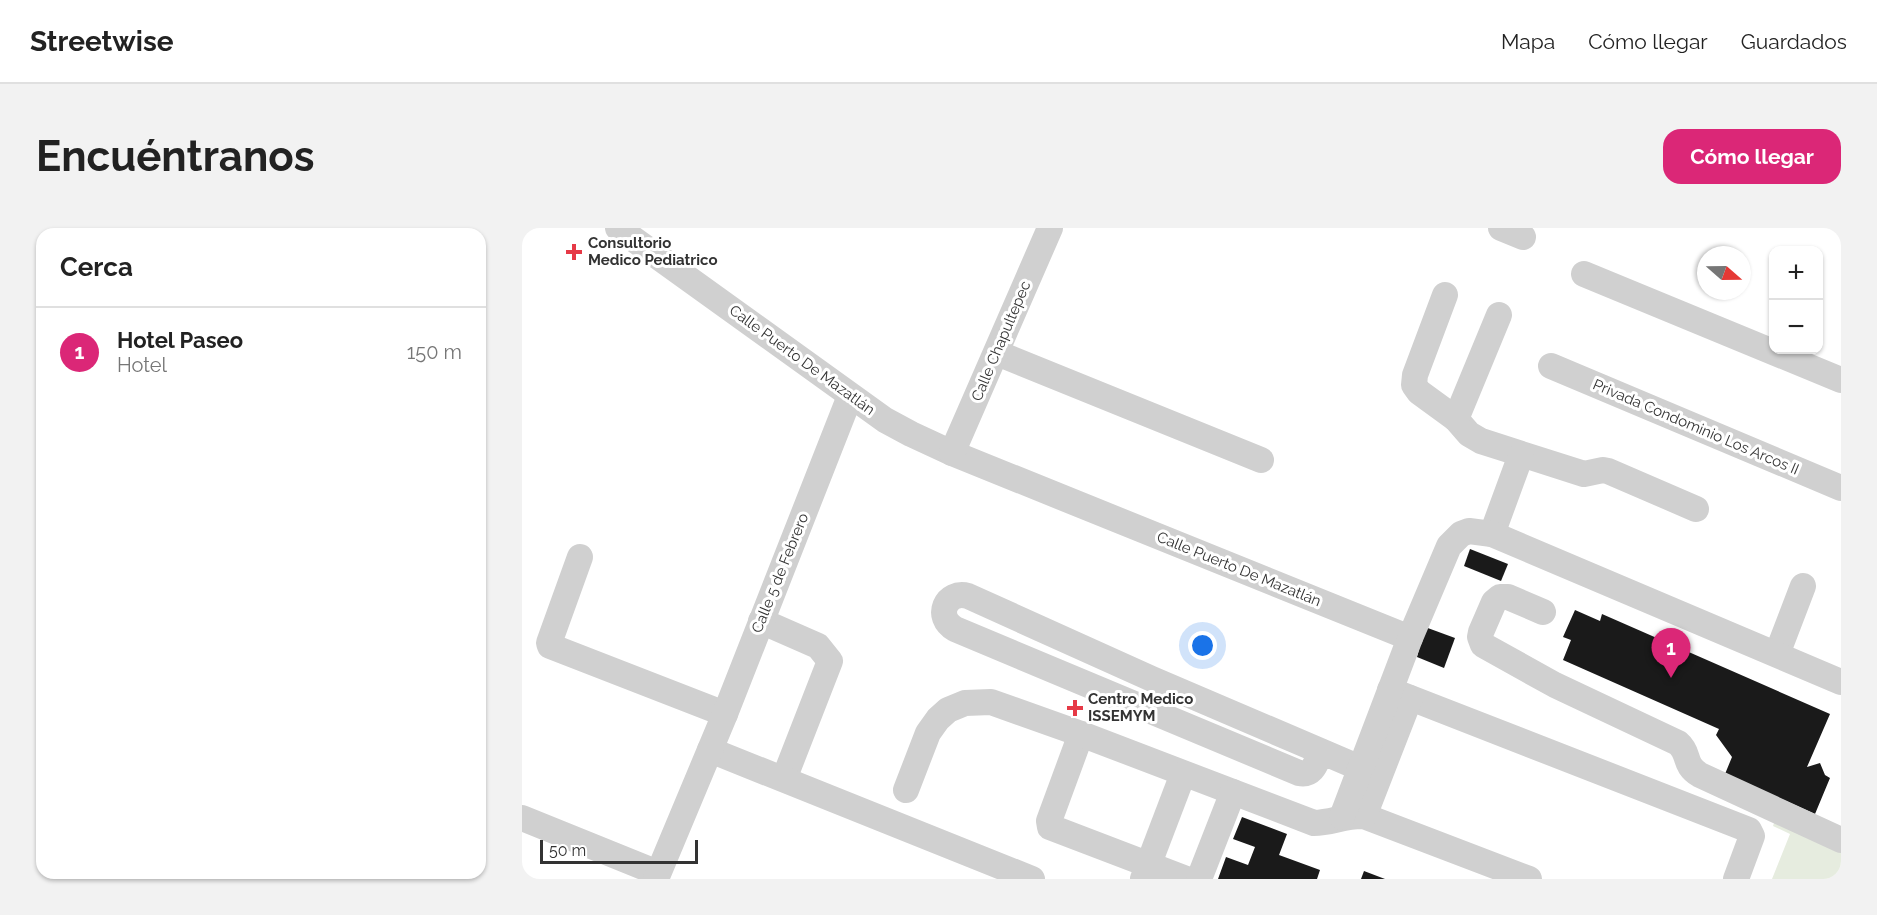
<!DOCTYPE html>
<html lang="es">
<head>
<meta charset="utf-8">
<style>
	body { margin:0; font-family:Raleway,sans-serif; background:#f2f2f2; color:#222 }
	.controls { position:absolute; right:18px; top:18px; display:grid; overflow:hidden; border-radius:12px; box-shadow:0 2px 4px #0004 }
	.controls button { width:54px; height:54px; display:grid; place-items:center; padding:0; border:0; border-bottom:2px solid #e0e0e0; background:#fff; color:#222; font:30px sans-serif }
	.compass { position:absolute; left:1175px; top:18px; width:54px; height:54px; border-radius:50%; background:#fff; box-shadow:0 2px 4px #0004; rotate:110deg }
	.scale { position:absolute; left:18px; bottom:15px; width:158px; box-sizing:border-box; padding-left:6px; border:3px solid #333; border-top:0; font-size:16px; line-height:21px; white-space:nowrap; color:#333; -webkit-text-stroke:4px #fff; paint-order:stroke }
	.you { position:absolute; left:681px; top:418px; width:21px; height:21px; margin:-15px; border:4px solid #fff; border-radius:50%; background:#1a73e8; box-shadow:0 0 0 9px #1a73e833 }
	.badge { display:grid; place-items:center; width:39px; height:39px; border-radius:50%; background:#db2777; color:#fff; font-size:20px; font-weight:700 }
	.pin { position:absolute; translate:-50% -50px; filter:drop-shadow(0 2px 3px #0008) }
	.pin::after { content:''; position:absolute; top:32px; width:21px; height:18px; background:inherit; clip-path:polygon(0 0,100% 0,50% 100%) }
	.list { margin:0; padding:0; list-style:none }
	h2 { display:flex; justify-content:space-between; align-items:center; height:78px; margin:0; padding:0 24px; font-size:26px }
	h2 small { font-size:20px; font-weight:400; color:#767676 }
	.list li { display:grid; grid-template-columns:39px 1fr auto; gap:18px; align-items:center; box-sizing:border-box; height:90px; padding:0 24px; border-top:2px solid #e0e0e0 }
	.list b { display:block; font-size:22px; white-space:nowrap }
	.list p { margin:0; font-size:20px; white-space:nowrap; color:#767676 }
	.list em { font-size:20px; font-style:normal; color:#767676 }
	.map { position:relative; flex:none; width:1319px; height:651px; overflow:hidden; border-radius:18px }
	header { display:flex; align-items:center; gap:36px; box-sizing:border-box; height:84px; padding:0 30px; background:#fff; border-bottom:2px solid #e0e0e0 }
	header strong { font-size:28px }
	nav { display:flex; gap:33px; margin-inline-start:auto; font-size:21px }
	.intro { display:flex; align-items:center; justify-content:space-between; box-sizing:border-box; height:144px; padding:0 36px }
	h1 { margin:0; font-size:42px }
	.button { padding:15px 27px; border-radius:18px; background:#db2777; color:#fff; font-size:21px; font-weight:700 }
	main { display:flex; gap:36px; padding:0 36px }
	aside { flex:1; background:#fff; border-radius:18px; box-shadow:0 2px 4px #0004 }
	.map>svg:first-child { display:block }
</style>
</head>
<body>
<header>
<strong>Streetwise</strong>
<nav><a>Mapa</a><a>Cómo llegar</a><a>Guardados</a></nav>
</header>
<div class="intro"><h1>Encuéntranos</h1><a class="button">Cómo llegar</a></div>
<main>
<aside>
<h2>Cerca<small></small></h2>
<ul class="list">
<li><span class="badge">1</span><div><b>Hotel Paseo</b><p>Hotel</p></div><em>150 m</em></li>
</ul>
</aside>
<div class="map">
<svg width="1319" height="651" viewBox="0 0 1319 651">
	<rect width="100%" height="100%" fill="#fff"/>
	<polygon fill="#e6ecdf" points="1254,589 1319,619 1319,649 1317,651 1250,651 1268,606 1251,598"/>
	<g fill="#1a1a1a">
		<polygon points="948,321 986,336 979,353 942,338"/>
		<polygon points="1053,382 1078,393 1080,386 1308,486 1285,539 1298,535 1303,547 1308,550 1293,586 1203,546 1210,529 1194,507 1197,501 1041,432 1049,412 1041,409"/>
		<polygon points="903,399 933,410 922,440 895,429"/>
		<polygon points="720,589 765,606 757,627 798,642 795,651 696,651 704,629 726,637 733,619 711,611"/>
		<polygon points="842,643 863,651 839,651"/>
	</g>
	<g fill="none" stroke-linecap="round" stroke-linejoin="round">
		<g stroke="#d0d0d0" stroke-width="26">
			<polyline points="96,0 363,192 389,206 430,225 888,410"/>
			<polyline points="979,0 1001,9"/>
			<polyline points="1062,46 1319,152"/>
			<polyline points="923,67 893,147 892,157 897,164 934,191 947,206 959,213 1062,246 1081,242 1086,243 1174,281"/>
			<polyline points="475,125 739,232"/>
			<polyline points="1029,138 1319,260"/>
			<polyline points="934,191 977,87"/>
			<polyline points="430,225 528,0"/>
			<polyline points="970,306 999,227"/>
			<polyline points="58,329 27,415 28,418 203,486"/>
			<path d="M 1021,384 L 986,369 L 978,369 L 972,374 L 959,404 L 958,409 L 961,417 L 1033,457 L 1156,515 C 1169,526 1160,536 1178,547 L 1319,612"/>
			<polyline points="239,393 296,418 308,433 262,551"/>
			<polyline points="1255,426 1281,358"/>
			<polyline points="868,462 1227,602 1230,608 1214,651"/>
			<polyline points="559,506 527,593 528,599 664,651"/>
			<polyline points="188,522 510,651"/>
			<path d="M 799,524 C 794,535 791,548 777,545 L 433,401 C 412,389 424,362 446,368 L 630,451 L 838,540"/>
			<path d="M 384,562 L 406,505 L 416,491 L 426,482 L 443,475 L 469,474 L 559,506 L 792,595 C 809,595 824,587 842,588 L 1007,651"/>
			<polyline points="842,588 888,470"/>
			<polyline points="820,589 888,410 927,318 939,306 947,303 970,306 1319,454"/>
			<polyline points="0,590 136,645"/>
			<polyline points="134,651 203,486 328,168"/>
			<polyline points="621,651 661,546"/>
			<polyline points="677,651 711,564"/>
		</g>
	</g>
	<g fill="#e63946" stroke="#fff" stroke-width="2">
		<path d="M49 15h6v6h6v6h-6v6h-6v-6h-6v-6h6z"/>
		<path d="M550 471h6v6h6v6h-6v6h-6v-6h-6v-6h6z"/>
	</g>
	<g text-anchor="middle" stroke-width="6" stroke-linejoin="round" paint-order="stroke">
		<g font-size="15" font-weight="bold" fill="#333" stroke="#fff" text-anchor="start">
			<text x="66" y="20">Consultorio<tspan x="66" dy="17">Medico Pediatrico</tspan></text>
			<text x="566" y="476">Centro Medico<tspan x="566" dy="17">ISSEMYM</tspan></text>
		</g>
		<g font-size="15" fill="#333" stroke="#fff">
			<text transform="translate(479 113) rotate(-67)" y="5">Calle Chapultepec</text>
			<text transform="translate(280 132) rotate(36)" y="5">Calle Puerto De Mazatlán</text>
			<text transform="translate(1174 199) rotate(23)" y="5">Privada Condominio Los Arcos II</text>
			<text transform="translate(717 341) rotate(22)" y="5">Calle Puerto De Mazatlán</text>
			<text transform="translate(258 345) rotate(-68)" y="5">Calle 5 de Febrero</text>
		</g>
	</g>
</svg>
<div class="controls">
<button>+</button>
<button>−</button>
</div>
<svg class="compass" viewBox="-18 -18 36 36"><path d="M0-13l5 13h-10z" fill="#e53935"/><path d="M0 13l5-13h-10z" fill="#767676"/></svg>
<div class="scale">50 m</div>
<div class="you"></div>
<div class="pin badge" style="left:1149px;top:450px">1</div>
</div>
</main>
</body>
</html>
